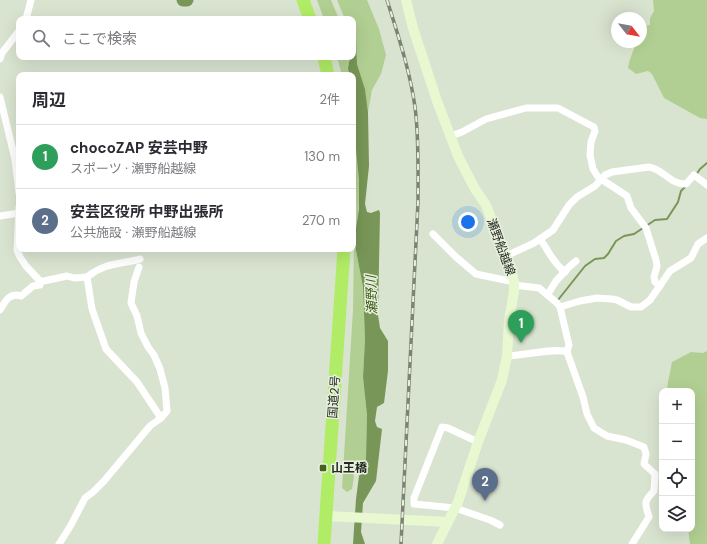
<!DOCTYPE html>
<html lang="ja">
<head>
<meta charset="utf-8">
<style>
	body { margin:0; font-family:"DM Sans","Noto Sans JP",sans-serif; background:#f7f7f7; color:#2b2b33 }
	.controls { position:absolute; right:12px; bottom:12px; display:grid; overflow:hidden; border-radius:8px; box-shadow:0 4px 16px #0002 }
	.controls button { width:36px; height:36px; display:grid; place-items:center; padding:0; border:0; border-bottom:1px solid #e1e1e2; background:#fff; color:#2b2b33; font:20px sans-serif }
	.compass { position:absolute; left:611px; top:12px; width:36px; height:36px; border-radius:50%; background:#fff; box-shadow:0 4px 16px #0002; rotate:121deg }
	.you { position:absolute; left:468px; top:222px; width:14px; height:14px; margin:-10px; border:3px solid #fff; border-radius:50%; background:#1a73e8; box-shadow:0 0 0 6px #1a73e833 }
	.badge { display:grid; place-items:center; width:26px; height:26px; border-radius:50%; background:#b45309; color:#fff; font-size:13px; font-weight:700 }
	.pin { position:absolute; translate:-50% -33px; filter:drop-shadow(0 1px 2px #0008) }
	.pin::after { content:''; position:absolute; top:21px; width:14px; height:12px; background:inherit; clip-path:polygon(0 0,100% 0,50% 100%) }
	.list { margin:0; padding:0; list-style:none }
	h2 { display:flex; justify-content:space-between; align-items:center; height:52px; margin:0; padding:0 16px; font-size:17px }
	h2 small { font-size:13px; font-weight:400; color:#7c7c81 }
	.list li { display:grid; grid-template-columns:26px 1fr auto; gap:12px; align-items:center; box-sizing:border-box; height:64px; padding:0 16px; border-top:1px solid #e1e1e2 }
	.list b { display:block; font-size:15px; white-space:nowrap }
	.list p { margin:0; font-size:13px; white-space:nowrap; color:#7c7c81 }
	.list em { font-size:13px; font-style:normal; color:#7c7c81 }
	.icon { flex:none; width:22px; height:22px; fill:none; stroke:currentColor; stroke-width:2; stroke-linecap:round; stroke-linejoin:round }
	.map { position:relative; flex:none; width:707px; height:544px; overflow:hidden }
	.search { position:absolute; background:#fff; box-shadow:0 4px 16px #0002; left:16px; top:16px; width:340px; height:44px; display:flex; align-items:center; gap:10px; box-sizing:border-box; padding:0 14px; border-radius:8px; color:#7c7c81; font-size:15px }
	.panel { position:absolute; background:#fff; box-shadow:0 4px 16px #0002; left:16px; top:72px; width:340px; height:180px; border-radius:8px }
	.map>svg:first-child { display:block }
</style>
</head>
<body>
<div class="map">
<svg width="707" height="544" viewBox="0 0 707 544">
	<rect width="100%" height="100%" fill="#d9e4d0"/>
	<g fill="#b1cf92">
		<polygon points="317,0 331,0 339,19 324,19"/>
		<polygon points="337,0 367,0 379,29 386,55 381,74 372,90 368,112 365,89 357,64 356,37 353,32 353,19 345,19"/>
		<path d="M 653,0 L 707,0 L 707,119 L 700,118 L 664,98 L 652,74 L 648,71 L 636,74 L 628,68 C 629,59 634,51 636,42 L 641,42 L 641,26 L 650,25 L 650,18 L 654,11 Z"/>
		<polygon points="337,57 350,57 348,68 349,75 342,75"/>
		<path d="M 353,118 C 357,154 363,191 356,227 C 358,190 353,154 353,118 Z"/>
		<polygon points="354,240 363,287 365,339 363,377 367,415 366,457 365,463 356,460 351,465 354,477 352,489 347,492 342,488 353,310"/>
		<polygon points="707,351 707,544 690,544 688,529 692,529 692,391 667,391 668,382 672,362 691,352 703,353"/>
	</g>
	<polygon fill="#789657" points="353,32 356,37 357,64 365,89 368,112 369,166 365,204 367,212 371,213 379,210 380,213 378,315 380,328 388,341 388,371 384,403 377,407 375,421 377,427 382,429 376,481 363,503 361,532 365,544 353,544 356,499 359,476 365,466 366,457 367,415 363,377 365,339 363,287 354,240 359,209 359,180 353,118 353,75 349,75 348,68 350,57 353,57"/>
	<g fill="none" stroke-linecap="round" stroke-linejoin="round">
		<g stroke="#789657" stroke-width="2">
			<polyline points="696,175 700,169 707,163"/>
			<polyline points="558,300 585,266 595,259 604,258 608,254 616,241 624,236 634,234 655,220 667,219 678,202 681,191 685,187"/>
		</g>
		<polyline stroke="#789657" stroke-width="13" points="183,0 187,0"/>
		<g stroke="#fff" stroke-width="7">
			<polyline points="26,19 31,0"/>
			<polyline points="0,59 2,53 19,31"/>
			<polyline points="0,97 15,159 19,193"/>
			<polyline points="451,136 462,132 486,119 526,108 558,108 594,127 595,131 591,142 590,155 593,169 598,177 627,196 631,208 646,228 656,260 657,266 654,277 655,282 660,286"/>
			<polyline points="19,207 17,250 20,257 26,266 40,281 44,281 67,276 74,278 87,277 92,309 106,349 137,382 161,418 150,426 104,481 93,492 85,498 71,525 59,544"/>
			<polyline points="0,216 19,213"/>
			<polyline points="433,234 456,257 476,274 514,282"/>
			<path d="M 540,239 C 549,251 552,262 565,272"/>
			<path d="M 506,256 L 534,243 L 553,230 L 569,205 L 577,197 L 595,186 L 605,175 L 612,172 L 649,167 C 663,169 671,185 686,184 L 694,175 L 707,185"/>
			<polyline points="139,267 134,282 131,303 137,316 141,333 148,347 154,355 160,369 165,388 167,411 161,418"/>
			<path d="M 87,277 C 106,262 118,265 140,259"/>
			<path d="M 514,285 L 539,288 L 557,303 L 560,307 L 569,345 L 567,352 L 583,397 L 587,414 L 594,428 L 607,436 L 626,440 L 644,447 L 646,454 L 644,464 L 655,474 L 654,491 C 643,502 645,503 649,517 L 632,544"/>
			<polyline points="548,294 556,281 569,267 576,261"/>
			<polyline points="560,307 580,301 597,298 612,299 617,300 631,307 641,307 650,300 670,271 691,258 698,244 707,238"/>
			<path d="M 0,310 C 5,302 9,292 21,296 L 33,286 L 40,285 L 40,281"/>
			<path d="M 507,356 C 521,356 557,347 567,352"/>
			<polyline points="478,442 448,428 442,427 414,498 414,504 455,508 490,520 500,525"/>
		</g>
		<g stroke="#e8f9d1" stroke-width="10">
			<polyline points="406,0 413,28 437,101 458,156 475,189 486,205 511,269 514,282 514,291 509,321 507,356 502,380 478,442 458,502 437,544"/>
			<polyline points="326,516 448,522"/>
		</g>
		<g stroke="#b1ec66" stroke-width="13">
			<polyline points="303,0 310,19"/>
			<polyline points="324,57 328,75"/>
			<polyline points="324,544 344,249"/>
		</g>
		<defs>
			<path id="rail" d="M 387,0 C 398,35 410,71 415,107 C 419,138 418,170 418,202 L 401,544"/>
		</defs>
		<use href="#rail" stroke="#7c8375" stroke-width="3.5"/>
		<use href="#rail" stroke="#e7f1dd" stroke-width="2" stroke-dasharray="6" stroke-linecap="butt"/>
	</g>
	<rect fill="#446318" stroke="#e7f1dd" stroke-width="1.5" x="319" y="464" width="8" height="8" rx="2"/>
	<g text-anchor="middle" stroke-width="3" stroke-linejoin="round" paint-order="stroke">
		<g font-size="12" fill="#242820" stroke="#e7f1dd">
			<text transform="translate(501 247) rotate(70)" y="4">瀬野船越線</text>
			<text transform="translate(334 397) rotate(-86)" y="4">国道2号</text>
		</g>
		<g font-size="12" font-weight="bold" fill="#242820" stroke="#e7f1dd" text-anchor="start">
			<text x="331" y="472">山王橋</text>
		</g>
		<g font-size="13" font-style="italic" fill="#3c5814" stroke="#e7f1dd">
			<text transform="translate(371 295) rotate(-92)" y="5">瀬野川</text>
		</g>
	</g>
</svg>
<div class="controls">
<button>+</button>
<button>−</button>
<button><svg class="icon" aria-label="locate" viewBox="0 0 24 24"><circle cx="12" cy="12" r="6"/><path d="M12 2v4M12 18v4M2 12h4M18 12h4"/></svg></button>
<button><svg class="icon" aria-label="layers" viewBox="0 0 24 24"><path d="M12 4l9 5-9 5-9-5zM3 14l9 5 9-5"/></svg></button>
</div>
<svg class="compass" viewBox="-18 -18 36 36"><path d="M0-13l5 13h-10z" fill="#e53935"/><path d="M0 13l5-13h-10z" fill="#7c7c81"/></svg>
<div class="you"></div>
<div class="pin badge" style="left:521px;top:343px;background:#2e9e5b">1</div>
<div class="pin badge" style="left:485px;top:501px;background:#5c6f8a">2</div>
<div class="search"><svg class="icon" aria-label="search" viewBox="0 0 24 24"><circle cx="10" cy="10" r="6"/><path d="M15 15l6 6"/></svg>ここで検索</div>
<section class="panel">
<h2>周辺<small>2件</small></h2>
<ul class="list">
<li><span class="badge" style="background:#2e9e5b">1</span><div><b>chocoZAP 安芸中野</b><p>スポーツ · 瀬野船越線</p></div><em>130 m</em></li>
<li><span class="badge" style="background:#5c6f8a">2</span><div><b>安芸区役所 中野出張所</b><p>公共施設 · 瀬野船越線</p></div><em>270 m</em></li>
</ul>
</section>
</div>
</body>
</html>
